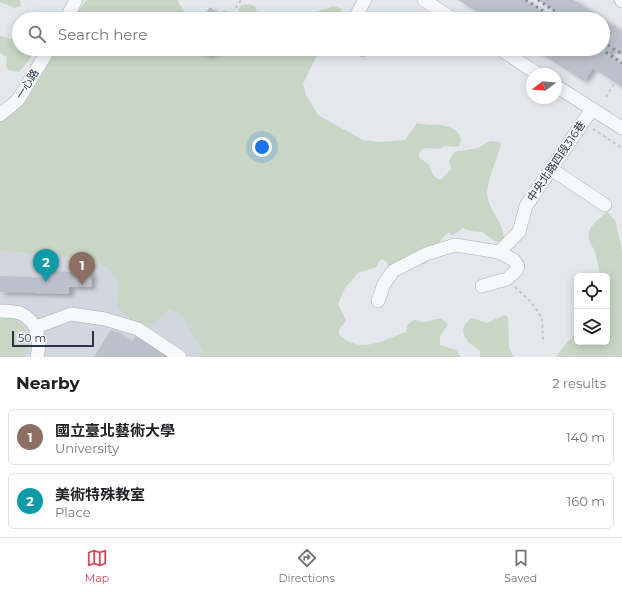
<!DOCTYPE html>
<html lang="en">
<head>
<meta charset="utf-8">
<style>
	body { margin:0; font-family:Montserrat,"Noto Sans TC",sans-serif; background:#f6f6f6; color:#202124 }
	.controls { position:absolute; right:12px; bottom:12px; display:grid; overflow:hidden; border-radius:6px; box-shadow:0 2px 10px #0003 }
	.controls button { width:36px; height:36px; display:grid; place-items:center; padding:0; border:0; border-bottom:1px solid #e0e0e0; background:#fff; color:#202124; font:20px sans-serif }
	.compass { position:absolute; left:526px; top:68px; width:36px; height:36px; border-radius:50%; background:#fff; box-shadow:0 2px 10px #0003; rotate:254deg }
	.scale { position:absolute; left:12px; bottom:10px; width:82px; box-sizing:border-box; padding-left:4px; border:2px solid #2b3445; border-top:0; font-size:11px; line-height:14px; white-space:nowrap; color:#2b3445; -webkit-text-stroke:3px #f4f6f9; paint-order:stroke }
	.you { position:absolute; left:262px; top:147px; width:14px; height:14px; margin:-10px; border:3px solid #fff; border-radius:50%; background:#1a73e8; box-shadow:0 0 0 6px #1a73e833 }
	.badge { display:grid; place-items:center; width:26px; height:26px; border-radius:50%; background:#d1495b; color:#fff; font-size:13px; font-weight:700 }
	.pin { position:absolute; translate:-50% -33px; filter:drop-shadow(0 1px 2px #0008) }
	.pin::after { content:''; position:absolute; top:21px; width:14px; height:12px; background:inherit; clip-path:polygon(0 0,100% 0,50% 100%) }
	.list { margin:0; padding:0; list-style:none }
	h2 { display:flex; justify-content:space-between; align-items:center; height:52px; margin:0; padding:0 16px; font-size:17px }
	h2 small { font-size:13px; font-weight:400; color:#757577 }
	.list li { display:grid; grid-template-columns:26px 1fr auto; gap:12px; align-items:center; box-sizing:border-box; height:56px; margin:0 8px 8px; padding:0 8px; border:1px solid #e0e0e0; border-radius:6px }
	.list b { display:block; font-size:15px; white-space:nowrap }
	.list p { margin:0; font-size:13px; white-space:nowrap; color:#757577 }
	.list em { font-size:13px; font-style:normal; color:#757577 }
	.icon { flex:none; width:22px; height:22px; fill:none; stroke:currentColor; stroke-width:2; stroke-linecap:round; stroke-linejoin:round }
	.map { position:relative; flex:none; width:622px; height:357px; overflow:hidden }
	.search { position:absolute; background:#fff; box-shadow:0 2px 10px #0003; left:12px; right:12px; top:12px; height:44px; display:flex; align-items:center; gap:10px; box-sizing:border-box; padding:0 14px; border-radius:22px; color:#757577; font-size:15px }
	.sheet { height:180px; background:#fff }
	nav { display:flex; justify-content:space-around; align-items:center; box-sizing:border-box; height:56px; border-top:1px solid #e0e0e0; background:#fff; font-size:11px; color:#757577 }
	nav a { display:grid; justify-items:center; gap:2px }
	nav .on { color:#d1495b }
	.map>svg:first-child { display:block }
</style>
</head>
<body>
<div class="map">
<svg width="622" height="357" viewBox="0 0 622 357">
	<defs>
		<filter id="shadow"><feDropShadow dx="4.5" dy="2.5" stdDeviation="2" flood-color="#0004"/></filter>
	</defs>
	<rect width="100%" height="100%" fill="#e4e7ec"/>
	<polygon fill="#d2d6de" points="0,236 129,256 230,357 0,357"/>
	<g fill="#c9d6c5">
		<polygon points="0,0 20,0 21,6 15,8 0,2"/>
		<path d="M 87,0 L 178,0 C 179,8 189,11 185,19 L 72,19 Z"/>
		<polygon points="249,4 255,6 260,19 237,19 239,9 241,5"/>
		<polygon points="334,6 342,9 340,12 329,15 326,19 306,19 310,14"/>
		<polygon points="0,36 19,41 19,49 34,49 29,60 19,72 8,70 6,66 7,57 0,53"/>
		<path d="M 52,49 L 201,49 L 212,51 L 220,49 L 320,49 L 303,84 L 306,95 L 318,115 L 363,140 L 379,142 L 405,140 L 417,123 C 432,127 455,120 461,139 L 459,147 L 443,146 L 441,149 L 424,148 L 419,153 L 419,157 L 429,165 L 433,175 L 438,179 L 442,179 L 451,169 L 449,161 L 454,152 L 478,148 L 490,141 L 500,142 L 501,145 C 497,159 487,180 487,194 C 488,210 507,226 503,241 L 496,242 L 482,232 L 470,231 L 463,228 L 452,236 L 449,232 C 438,239 434,255 425,264 L 389,268 L 386,261 L 382,259 L 379,261 L 376,267 L 358,273 L 345,288 L 338,304 L 346,320 L 339,330 L 339,335 C 363,355 381,340 406,332 L 407,325 L 414,320 C 417,320 420,323 424,322 C 433,321 439,314 448,324 L 440,336 L 440,345 L 456,350 L 461,357 L 199,357 L 203,350 L 194,337 L 182,315 L 169,309 L 148,329 L 140,328 L 117,307 L 117,299 L 120,290 L 118,281 L 109,269 L 97,261 L 0,250 L 0,113 Z"/>
		<path d="M 607,212 L 615,220 L 622,250 L 622,357 L 556,357 L 567,342 L 577,333 L 577,342 L 607,342 L 607,276 L 600,276 C 599,270 596,251 593,248 C 582,230 593,224 607,212 Z"/>
		<path d="M 0,311 C 14,318 25,324 30,340 L 26,348 L 25,355 L 26,357 L 0,357 Z"/>
		<path d="M 504,315 L 507,316 L 508,320 L 509,347 L 513,356 L 516,357 L 480,357 L 480,351 C 467,342 454,331 472,318 L 487,323 Z"/>
	</g>
	<g fill="#bbc0ca" filter="url(#shadow)">
		<polygon points="458,0 525,0 555,19 488,19"/>
		<polygon points="538,0 574,0 622,31 622,55 612,48 609,54 622,63 622,87 593,68 584,81 534,49 603,49 603,19 567,19"/>
		<polygon points="210,7 219,15 224,10 230,15 226,19 201,19"/>
		<polygon points="200,49 215,49 207,56"/>
		<polygon points="48,271 92,273 91,287 69,287 69,294 0,292 0,276 48,278"/>
		<polygon points="111,330 131,343 136,335 165,354 163,357 94,357"/>
	</g>
	<g fill="none" stroke-linecap="round" stroke-linejoin="round">
		<defs>
			<g id="minor">
				<polyline points="424,0 453,19"/>
				<polyline points="621,0 622,1"/>
				<polyline points="66,19 76,0"/>
				<polyline points="354,19 365,0"/>
				<polyline points="361,49 363,50"/>
				<polyline points="500,49 538,74"/>
				<polyline points="556,86 622,128"/>
				<polyline points="0,115 18,100 49,49"/>
				<polyline points="551,169 605,205"/>
				<polyline points="482,286 507,279 517,270 518,266 514,260 499,252"/>
				<polyline points="378,301 384,284 393,271 426,254 455,245 499,252 519,232 526,206 592,109"/>
				<path d="M 0,311 C 6,311 16,311 22,314 C 38,322 41,341 37,357"/>
				<polyline points="36,327 71,314 105,319 138,329 180,357"/>
			</g>
		</defs>
		<use href="#minor" stroke="#a9aeb7" stroke-width="14"/>
		<g stroke="#c2c5cb" stroke-width="2" stroke-dasharray="3 3" stroke-linecap="butt">
			<polyline points="236,8 241,0"/>
			<polyline points="532,50 533,49"/>
			<polyline points="606,97 615,82"/>
			<polyline points="593,129 622,148"/>
			<polyline points="515,287 531,302 542,318 543,343"/>
		</g>
		<use href="#minor" stroke="#f7f8fa" stroke-width="13"/>
		<g stroke="#7d8696" stroke-width="3" stroke-dasharray="2 4" stroke-linecap="butt">
			<polyline points="526,0 556,19"/>
			<polyline points="538,0 567,19"/>
			<polyline points="603,42 622,54"/>
			<polyline points="601,49 622,63"/>
		</g>
	</g>
	<g text-anchor="middle" stroke-width="3.5" stroke-linejoin="round" paint-order="stroke">
		<g font-size="11" fill="#2b3445" stroke="#f4f6f9">
			<text transform="translate(27 84) rotate(-58)" y="4">一心路</text>
			<text transform="translate(556 161) rotate(-56)" y="4">中央北路四段316巷</text>
		</g>
	</g>
</svg>
<div class="controls">
<button><svg class="icon" aria-label="locate" viewBox="0 0 24 24"><circle cx="12" cy="12" r="6"/><path d="M12 2v4M12 18v4M2 12h4M18 12h4"/></svg></button>
<button><svg class="icon" aria-label="layers" viewBox="0 0 24 24"><path d="M12 4l9 5-9 5-9-5zM3 14l9 5 9-5"/></svg></button>
</div>
<svg class="compass" viewBox="-18 -18 36 36"><path d="M0-13l5 13h-10z" fill="#e53935"/><path d="M0 13l5-13h-10z" fill="#757577"/></svg>
<div class="scale">50 m</div>
<div class="you"></div>
<div class="pin badge" style="left:82px;top:285px;background:#8d6e63">1</div>
<div class="pin badge" style="left:46px;top:282px;background:#0f9aa8">2</div>
<div class="search"><svg class="icon" aria-label="search" viewBox="0 0 24 24"><circle cx="10" cy="10" r="6"/><path d="M15 15l6 6"/></svg>Search here</div>
</div>
<section class="sheet">
<h2>Nearby<small>2 results</small></h2>
<ul class="list">
<li><span class="badge" style="background:#8d6e63">1</span><div><b>國立臺北藝術大學</b><p>University</p></div><em>140 m</em></li>
<li><span class="badge" style="background:#0f9aa8">2</span><div><b>美術特殊教室</b><p>Place</p></div><em>160 m</em></li>
</ul>
</section>
<nav>
<a class="on"><svg class="icon" aria-label="map" viewBox="0 0 24 24"><path d="M3 6l6-2 6 2 6-2v14l-6 2-6-2-6 2zM9 4v14M15 6v14"/></svg>Map</a>
<a><svg class="icon" aria-label="directions" viewBox="0 0 24 24"><path d="M12 3l9 9-9 9-9-9zM9 14v-3h6M13 9l2 2-2 2"/></svg>Directions</a>
<a><svg class="icon" aria-label="saved" viewBox="0 0 24 24"><path d="M7 4h10v16l-5-4-5 4z"/></svg>Saved</a>
</nav>
</body>
</html>
